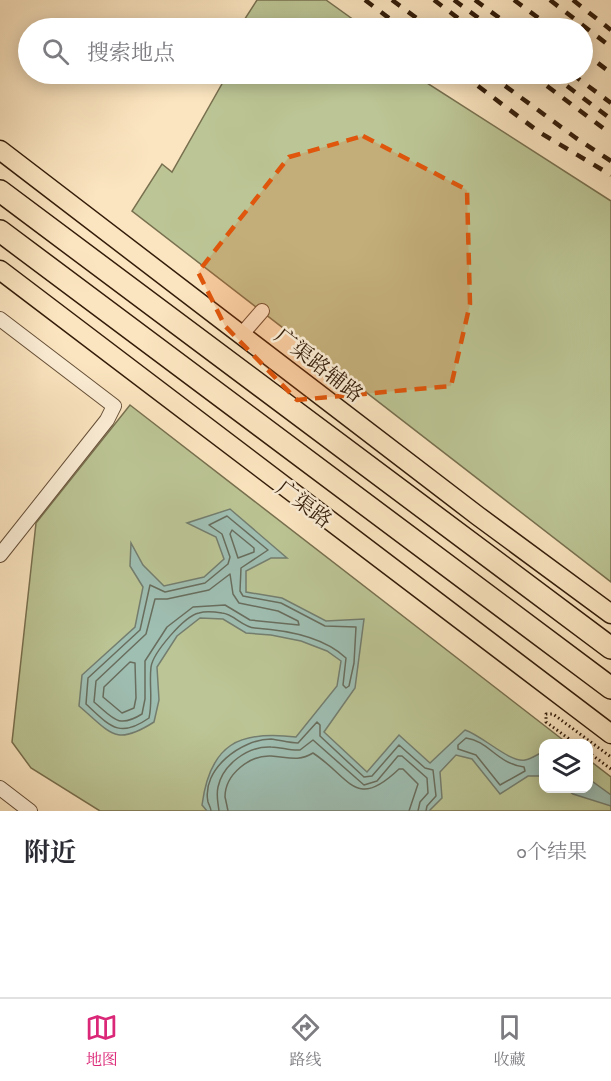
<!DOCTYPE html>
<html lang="zh">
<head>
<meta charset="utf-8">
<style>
	body { margin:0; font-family:"IM FELL DW Pica","Noto Serif SC",serif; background:#f7f7f7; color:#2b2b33 }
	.controls { position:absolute; right:18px; bottom:18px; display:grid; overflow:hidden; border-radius:12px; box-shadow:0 3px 15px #0003 }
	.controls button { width:54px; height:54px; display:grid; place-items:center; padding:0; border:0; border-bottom:2px solid #e1e1e2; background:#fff; color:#2b2b33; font:30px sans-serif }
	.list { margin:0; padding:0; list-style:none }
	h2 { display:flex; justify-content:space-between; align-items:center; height:78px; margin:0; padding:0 24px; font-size:26px }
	h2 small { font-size:20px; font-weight:400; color:#7c7c81 }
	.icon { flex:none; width:33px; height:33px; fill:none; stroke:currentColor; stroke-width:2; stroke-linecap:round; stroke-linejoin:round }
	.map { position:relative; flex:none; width:611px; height:811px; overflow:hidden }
	.search { position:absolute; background:#fff; box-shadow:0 3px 15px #0003; left:18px; right:18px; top:18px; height:66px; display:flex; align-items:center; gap:15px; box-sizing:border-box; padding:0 21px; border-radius:33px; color:#7c7c81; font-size:22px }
	.sheet { height:186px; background:#fff }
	nav { display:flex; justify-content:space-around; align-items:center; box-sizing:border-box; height:84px; border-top:2px solid #e1e1e2; background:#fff; font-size:16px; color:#7c7c81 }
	nav a { display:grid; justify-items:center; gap:3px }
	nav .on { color:#db2777 }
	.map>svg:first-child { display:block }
</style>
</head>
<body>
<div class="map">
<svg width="611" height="811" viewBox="0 0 611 811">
	<rect width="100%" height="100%" fill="#fbe5c0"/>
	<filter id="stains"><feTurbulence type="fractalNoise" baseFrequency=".00333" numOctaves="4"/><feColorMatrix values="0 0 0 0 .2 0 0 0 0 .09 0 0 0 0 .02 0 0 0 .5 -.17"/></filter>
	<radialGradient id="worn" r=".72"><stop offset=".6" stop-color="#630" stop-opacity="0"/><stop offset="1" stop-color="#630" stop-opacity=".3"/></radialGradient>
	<g fill="#bcc595" stroke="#78704f" stroke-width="1.5">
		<polygon points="257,0 326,0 365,28 239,28"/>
		<polygon points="210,74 413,74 611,201 611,582 132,211 162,164 172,172 223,82"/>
		<polygon points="130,405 567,743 544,744 544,788 588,788 589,760 611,777 611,811 100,811 31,768 12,742 36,523"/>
	</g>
	<g fill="#9fbfb3" stroke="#747e6f" stroke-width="1.5">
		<path d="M 230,509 L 287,558 L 271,558 L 246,571 L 246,592 L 282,598 L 326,621 L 364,619 L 355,688 L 324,732 L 367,772 L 399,735 L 430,763 L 465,730 C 483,736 510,763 525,760 C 531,759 538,754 543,752 L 543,776 L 528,776 L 500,794 L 472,759 L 456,755 L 440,772 L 442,798 L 429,811 L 207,811 L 202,805 C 210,744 239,730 296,737 L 337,686 L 341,661 L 327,651 L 301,641 L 271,635 L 246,633 L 223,619 L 200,618 L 177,636 L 157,667 L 159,700 L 154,722 C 115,747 111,733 79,706 L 82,675 L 135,627 L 143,587 L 130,566 L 131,543 L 143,565 L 164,586 L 204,577 L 224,559 L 216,537 L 187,523 Z"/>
		<polygon points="589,779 611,795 611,806 573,794 566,789 588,788"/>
	</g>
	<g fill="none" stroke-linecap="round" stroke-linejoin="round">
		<g stroke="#696e5e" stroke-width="1.5">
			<path d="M 227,516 L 268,550 L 241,568 L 240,591 L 243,596 L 281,603 L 325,626 L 356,627 L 354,663 L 349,686 L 346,688 L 343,685 L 346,658 C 323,636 285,630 255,628 C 242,627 234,614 222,613 C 216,612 205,611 199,613 C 184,616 153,653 151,667 C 149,685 153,700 149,718 C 119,739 110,726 86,704 L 88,678 L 140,630 L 150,585 L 165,592 L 205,583 L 228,564 L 230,557 L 222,534 L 209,525 Z"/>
			<polygon points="232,530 254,548 254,552 238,558 230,534"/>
			<path d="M 230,574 L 233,594 L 239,603 L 278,611 L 298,621 L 299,625 L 250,620 L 225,605 L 193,607 L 167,627 L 145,661 L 145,699 L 142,714 C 118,729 113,718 94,702 L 96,681 L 146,634 L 155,599 L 167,599 L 209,590 Z"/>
			<polygon points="130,662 135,663 136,698 134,708 122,713 103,697 104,687"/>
			<path d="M 466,738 C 489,741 496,763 524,767 L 525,771 L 500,785 L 476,755 L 458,749 L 458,745 Z"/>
			<path d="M 211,811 C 211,808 209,805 208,802 C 201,769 242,739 271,739 C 280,740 289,743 298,743 L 317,722 L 320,725 L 320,736 L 364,777 L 372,776 L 399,745 L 425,768 L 433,770 L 436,796 L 427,806 L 426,811"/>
			<path d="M 219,811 C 218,802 216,796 218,787 C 223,764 248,746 271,747 C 281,747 290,751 300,750 L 313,740 L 364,785 L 377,781 L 398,756 L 402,756 L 427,778 L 428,793 L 420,802 L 418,811"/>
			<path d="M 228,811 C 227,806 226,801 225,797 C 225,774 250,755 271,756 C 288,757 298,762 313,753 C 351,778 355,811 399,769 L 403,769 L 418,784 L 409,811"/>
		</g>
		<defs>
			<g id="minor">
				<polyline points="0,319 114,406 107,420 0,555"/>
				<polyline points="242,334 262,311"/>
				<polyline points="0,788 30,811"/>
			</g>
			<g id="major">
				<polyline points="0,150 478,516 611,614"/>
				<polyline points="0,270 611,734"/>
			</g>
			<g id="highway">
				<polyline points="0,191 611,648"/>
				<polyline points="0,231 611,688"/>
			</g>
		</defs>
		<use href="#minor" stroke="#654e37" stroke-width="16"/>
		<use href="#major" stroke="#331c09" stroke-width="21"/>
		<use href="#highway" stroke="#331c09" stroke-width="24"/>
		<g stroke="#331c09" stroke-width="3" stroke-dasharray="1.5 3" stroke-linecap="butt">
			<polyline points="576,744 546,722 546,714 553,714 611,757"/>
			<polyline points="588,752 611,769"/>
		</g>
		<use href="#minor" stroke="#fceed6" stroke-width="14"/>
		<use href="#major" stroke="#fbe5c0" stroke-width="18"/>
		<use href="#highway" stroke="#fbe5c0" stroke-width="21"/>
		<g stroke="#331c09" stroke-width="4.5" stroke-dasharray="10 10" stroke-linecap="butt">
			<polyline points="365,0 402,28"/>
			<polyline points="392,0 430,28"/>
			<polyline points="434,0 471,28"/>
			<polyline points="454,0 492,28"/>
			<polyline points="475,0 513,28"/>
			<polyline points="514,0 552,28"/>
			<polyline points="550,0 611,47"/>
			<polyline points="573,0 611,30"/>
			<polyline points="582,51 611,73"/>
			<polyline points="462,74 539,132 611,175"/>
			<polyline points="489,74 576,138 611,161"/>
			<polyline points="531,74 611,134"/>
			<polyline points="551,74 611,119"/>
			<polyline points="572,74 611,103"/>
		</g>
	</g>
	<path fill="#df560c" fill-opacity="0.2" stroke="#df560c" stroke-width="4.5" stroke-dasharray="12 8" stroke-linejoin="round" d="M 363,136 L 467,190 L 470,304 L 451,386 L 297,400 L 225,326 L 198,272 L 289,157 Z"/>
	<g text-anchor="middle" stroke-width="5" stroke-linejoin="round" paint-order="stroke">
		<g font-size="21" fill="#331c09" stroke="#fceed6">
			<text transform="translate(319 365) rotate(38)" y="7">广渠路辅路</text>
			<text transform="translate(304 504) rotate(37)" y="7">广渠路</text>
		</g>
	</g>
	<rect width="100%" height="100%" filter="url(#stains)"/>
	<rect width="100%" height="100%" fill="url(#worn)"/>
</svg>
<div class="controls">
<button><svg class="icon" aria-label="layers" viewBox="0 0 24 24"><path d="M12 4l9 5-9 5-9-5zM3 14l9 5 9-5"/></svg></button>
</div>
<div class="search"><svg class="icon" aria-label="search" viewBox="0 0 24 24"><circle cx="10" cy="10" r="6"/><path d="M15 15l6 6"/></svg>搜索地点</div>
</div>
<section class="sheet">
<h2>附近<small>0个结果</small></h2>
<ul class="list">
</ul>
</section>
<nav>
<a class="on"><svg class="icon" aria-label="map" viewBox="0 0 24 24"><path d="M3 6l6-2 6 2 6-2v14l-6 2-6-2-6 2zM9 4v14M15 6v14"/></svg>地图</a>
<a><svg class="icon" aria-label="directions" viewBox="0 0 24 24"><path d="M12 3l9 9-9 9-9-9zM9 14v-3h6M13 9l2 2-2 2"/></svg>路线</a>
<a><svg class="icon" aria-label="saved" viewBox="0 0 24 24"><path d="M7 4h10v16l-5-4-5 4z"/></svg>收藏</a>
</nav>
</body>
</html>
